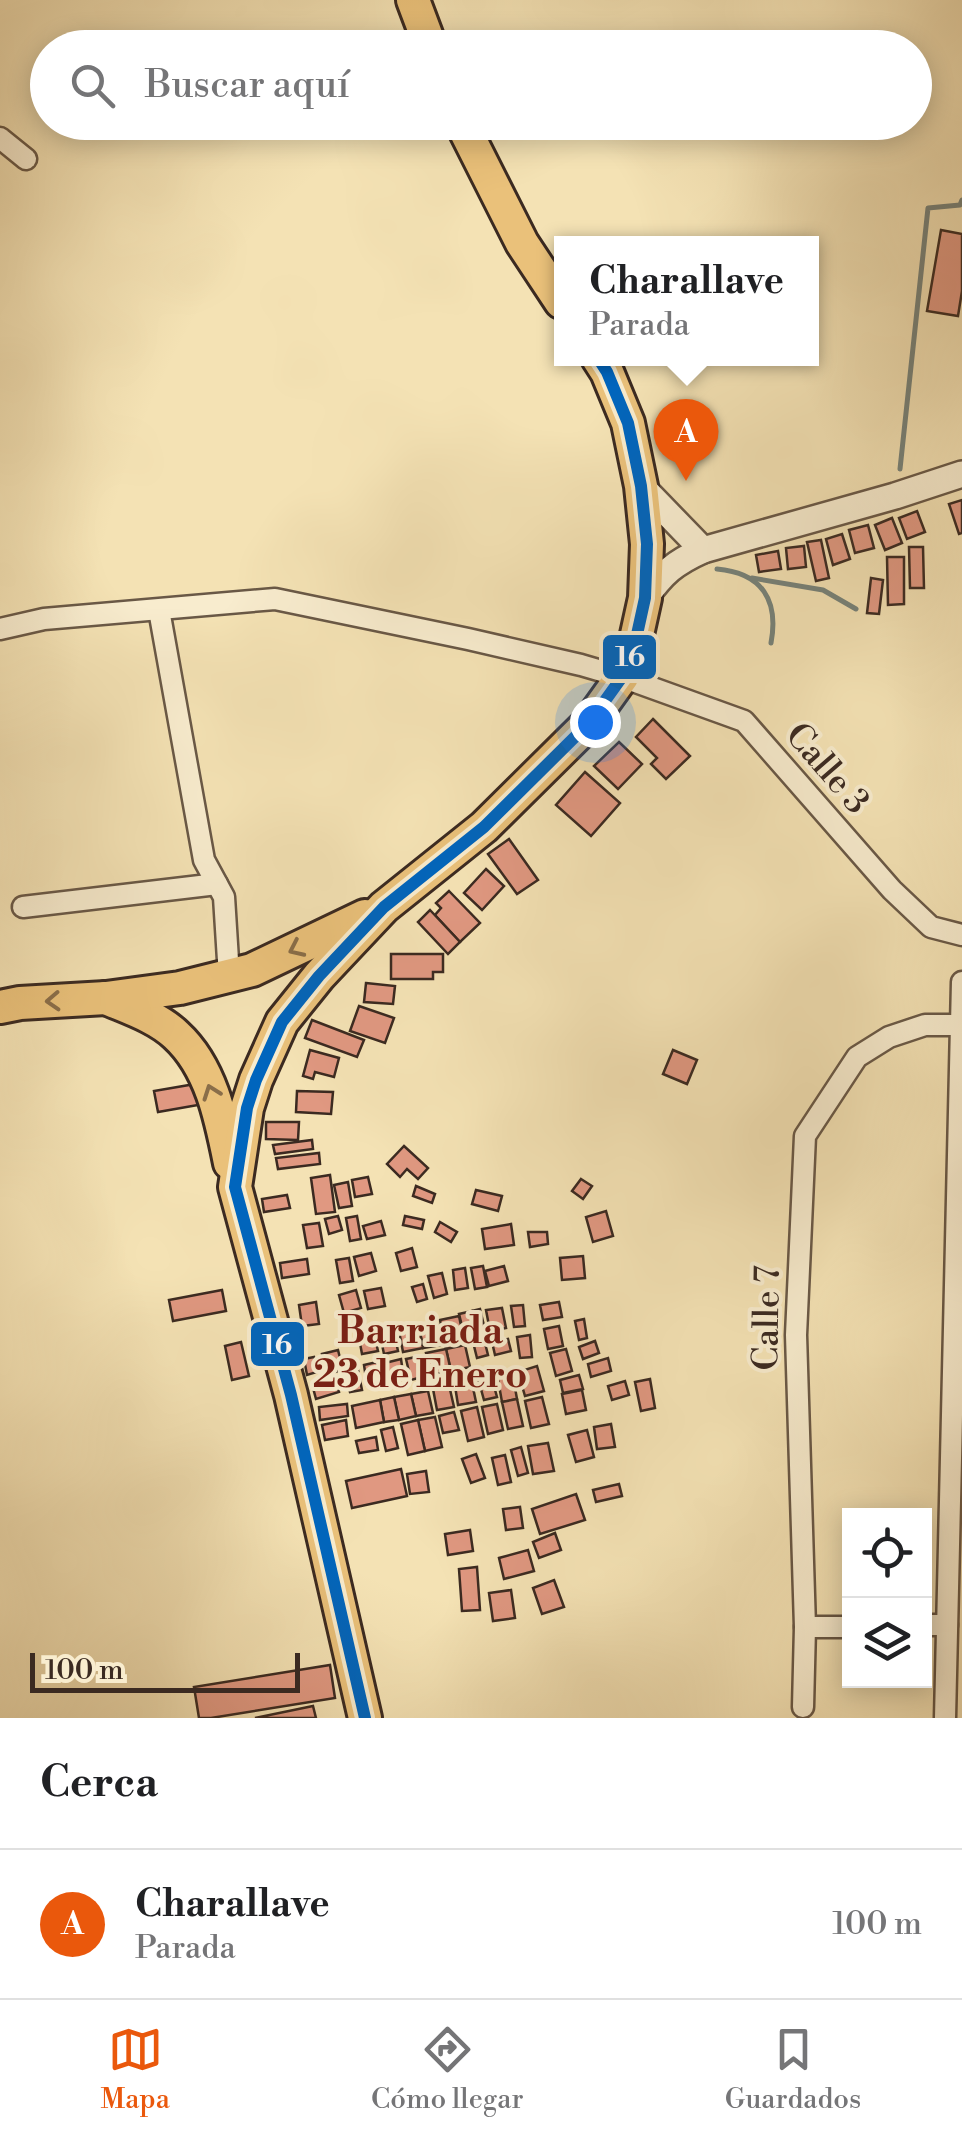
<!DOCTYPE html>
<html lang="es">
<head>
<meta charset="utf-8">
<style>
	body { margin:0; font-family:"Libre Bodoni",serif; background:#f6f6f6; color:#202124 }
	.controls { position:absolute; right:30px; bottom:30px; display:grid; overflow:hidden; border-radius:0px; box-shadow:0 5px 25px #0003 }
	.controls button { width:90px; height:90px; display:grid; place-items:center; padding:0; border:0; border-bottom:2px solid #e0e0e0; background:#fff; color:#202124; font:50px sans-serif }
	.scale { position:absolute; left:30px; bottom:25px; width:270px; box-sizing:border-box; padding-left:10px; border:5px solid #3b2a21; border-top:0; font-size:28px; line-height:35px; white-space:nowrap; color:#3b2a21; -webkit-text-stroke:8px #f8ecce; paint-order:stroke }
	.you { position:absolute; left:595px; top:722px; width:35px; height:35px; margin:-25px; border:8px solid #fff; border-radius:50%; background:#1a73e8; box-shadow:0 0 0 15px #1a73e833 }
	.badge { display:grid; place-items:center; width:65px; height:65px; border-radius:50%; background:#ea580c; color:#fff; font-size:32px; font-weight:700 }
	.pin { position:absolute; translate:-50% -82px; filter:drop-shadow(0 2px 5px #0008) }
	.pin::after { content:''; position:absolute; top:52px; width:35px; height:30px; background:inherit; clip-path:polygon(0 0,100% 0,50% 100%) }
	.popup { position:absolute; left:554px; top:236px; width:265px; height:130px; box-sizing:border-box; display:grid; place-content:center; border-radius:0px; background:#fff; filter:drop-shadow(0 2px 8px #0005); font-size:32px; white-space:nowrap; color:#757577 }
	.popup b { font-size:38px; color:#202124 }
	.popup::after { content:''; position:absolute; left:50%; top:100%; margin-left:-20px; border:20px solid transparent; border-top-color:#fff }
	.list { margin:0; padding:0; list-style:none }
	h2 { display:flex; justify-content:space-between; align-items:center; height:130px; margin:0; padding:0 40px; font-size:42px }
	h2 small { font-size:32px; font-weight:400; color:#757577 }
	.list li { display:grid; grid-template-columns:65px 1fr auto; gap:30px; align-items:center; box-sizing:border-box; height:150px; padding:0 40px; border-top:2px solid #e0e0e0 }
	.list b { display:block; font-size:38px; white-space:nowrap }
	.list p { margin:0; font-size:32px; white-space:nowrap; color:#757577 }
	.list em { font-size:32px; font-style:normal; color:#757577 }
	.icon { flex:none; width:55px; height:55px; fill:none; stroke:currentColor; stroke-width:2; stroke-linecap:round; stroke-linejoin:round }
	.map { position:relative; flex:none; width:962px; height:1718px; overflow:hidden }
	.search { position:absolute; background:#fff; box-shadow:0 5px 25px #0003; left:30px; right:30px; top:30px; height:110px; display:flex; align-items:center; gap:25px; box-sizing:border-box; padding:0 35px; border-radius:55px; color:#757577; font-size:38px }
	.sheet { height:280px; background:#fff }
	nav { display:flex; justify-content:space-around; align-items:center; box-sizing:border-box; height:140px; border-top:2px solid #e0e0e0; background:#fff; font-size:28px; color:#757577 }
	nav a { display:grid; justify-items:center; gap:5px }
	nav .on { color:#ea580c }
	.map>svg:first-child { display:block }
</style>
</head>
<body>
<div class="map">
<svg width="962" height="1718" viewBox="0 0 962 1718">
	<rect width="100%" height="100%" fill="#f4e2b4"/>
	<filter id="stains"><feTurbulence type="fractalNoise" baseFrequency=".002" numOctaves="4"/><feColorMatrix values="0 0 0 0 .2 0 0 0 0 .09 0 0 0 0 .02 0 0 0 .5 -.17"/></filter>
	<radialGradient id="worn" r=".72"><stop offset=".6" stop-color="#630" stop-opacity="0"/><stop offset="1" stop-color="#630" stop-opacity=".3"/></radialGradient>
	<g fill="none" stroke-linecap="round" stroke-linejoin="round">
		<g stroke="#76827a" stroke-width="5">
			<polyline points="900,469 928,208 960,205 962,200"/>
			<path d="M 717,569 C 762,573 779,600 771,643"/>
			<polyline points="752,578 823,590 856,609"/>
		</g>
	</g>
	<g fill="#e09881" stroke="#3b2a21" stroke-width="2.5">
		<polygon points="941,230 962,234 962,291 958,316 927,311"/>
		<polygon points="962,500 962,533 959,534 949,504"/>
		<polygon points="917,511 925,532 907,539 899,518"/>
		<polygon points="892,518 902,543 885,550 875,525"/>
		<polygon points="868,525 874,548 855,553 849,530"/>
		<polygon points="842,534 850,559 833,565 826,539"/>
		<polygon points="821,540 829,578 816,581 807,542"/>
		<polygon points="804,546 806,567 788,569 786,548"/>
		<polygon points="909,547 923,547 924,588 910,588"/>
		<polygon points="778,551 781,569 759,572 756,555"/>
		<polygon points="887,557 904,557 904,604 888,605"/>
		<polygon points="871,578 883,580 879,614 867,613"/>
		<polygon points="653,719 690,756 666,779 651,764 657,758 636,737"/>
		<polygon points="619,742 642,764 618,789 594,766"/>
		<polygon points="585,772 620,803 591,836 556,805"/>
		<polygon points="509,839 538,880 517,894 488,854"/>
		<polygon points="486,869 504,886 482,910 464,893"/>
		<polygon points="449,891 480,923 460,942 435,915 441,908 436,903"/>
		<polygon points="430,910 460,942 448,954 418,922"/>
		<polygon points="391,954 443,954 443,972 433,972 433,979 391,979"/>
		<polygon points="366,983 395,986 393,1004 364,1002"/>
		<polygon points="359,1006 394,1018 385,1043 350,1031"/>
		<polygon points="312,1020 364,1040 357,1057 305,1038"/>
		<polygon points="310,1050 339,1058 334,1077 315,1072 313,1079 303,1076"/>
		<polygon points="673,1050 697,1060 687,1084 663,1074"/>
		<polygon points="195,1084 198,1105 158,1112 154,1091"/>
		<polygon points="297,1091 333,1092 331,1114 296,1112"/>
		<polygon points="266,1122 299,1122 298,1140 266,1139"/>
		<polygon points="312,1140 313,1149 275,1154 273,1145"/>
		<polygon points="404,1146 428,1168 418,1179 407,1169 400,1177 387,1164"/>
		<polygon points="319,1153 320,1164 278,1169 276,1158"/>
		<polygon points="330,1175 335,1212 316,1214 311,1178"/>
		<polygon points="368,1177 372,1194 355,1197 352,1180"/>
		<polygon points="581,1179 592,1186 583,1199 572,1191"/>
		<polygon points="348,1182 352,1206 339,1208 334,1185"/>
		<polygon points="416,1186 435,1194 432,1203 413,1196"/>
		<polygon points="476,1190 502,1196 498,1211 472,1204"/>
		<polygon points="287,1195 290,1208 264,1212 262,1199"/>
		<polygon points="606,1211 613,1236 593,1242 586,1217"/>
		<polygon points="338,1216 342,1230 329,1234 325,1219"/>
		<polygon points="357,1216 361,1239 350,1241 346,1218"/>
		<polygon points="405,1216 424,1220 422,1229 403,1225"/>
		<polygon points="381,1221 385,1235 367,1239 363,1226"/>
		<polygon points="440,1222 457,1232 451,1242 435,1232"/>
		<polygon points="319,1223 323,1246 307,1248 303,1225"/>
		<polygon points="511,1224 514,1245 485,1249 482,1229"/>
		<polygon points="528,1232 547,1232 548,1244 530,1247"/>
		<polygon points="412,1248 417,1267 401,1271 396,1253"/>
		<polygon points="371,1253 376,1271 359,1276 354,1257"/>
		<polygon points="583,1256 585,1278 562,1280 560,1258"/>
		<polygon points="349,1258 353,1281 340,1283 336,1260"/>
		<polygon points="307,1259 309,1274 282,1278 280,1263"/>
		<polygon points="483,1266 487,1287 475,1289 471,1268"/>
		<polygon points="504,1266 508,1281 489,1286 485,1271"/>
		<polygon points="465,1268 468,1288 455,1290 453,1270"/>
		<polygon points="442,1273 447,1294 434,1298 428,1276"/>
		<polygon points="423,1284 427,1299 417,1302 412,1287"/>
		<polygon points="381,1288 385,1306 368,1309 364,1291"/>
		<polygon points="222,1290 226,1311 173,1321 169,1300"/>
		<polygon points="356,1290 361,1308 344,1313 339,1295"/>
		<polygon points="316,1302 319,1324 302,1326 299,1305"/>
		<polygon points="559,1302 562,1317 543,1320 540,1305"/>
		<polygon points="523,1305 525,1326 514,1327 511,1306"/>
		<polygon points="502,1308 506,1328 490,1331 486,1310"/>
		<polygon points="480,1309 485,1330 476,1331 472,1311"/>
		<polygon points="472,1311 476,1331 464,1334 459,1314"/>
		<polygon points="459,1316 465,1345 446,1349 440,1320"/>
		<polygon points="584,1319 587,1338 579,1340 575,1321"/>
		<polygon points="437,1324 441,1345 423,1348 419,1327"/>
		<polygon points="559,1326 563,1346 548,1349 544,1329"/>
		<polygon points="419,1327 423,1348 403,1352 399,1331"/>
		<polygon points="373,1329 378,1351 362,1354 358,1332"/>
		<polygon points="394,1332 398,1351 384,1354 380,1335"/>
		<polygon points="483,1335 488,1355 477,1358 472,1338"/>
		<polygon points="530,1335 532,1357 520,1358 517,1337"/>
		<polygon points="508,1339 511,1351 495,1355 492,1342"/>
		<polygon points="595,1341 599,1353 583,1359 579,1347"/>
		<polygon points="241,1342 249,1376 232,1380 225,1346"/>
		<polygon points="465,1345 470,1367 451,1371 446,1349"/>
		<polygon points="446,1349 451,1371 431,1375 426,1353"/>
		<polygon points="566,1349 572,1371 556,1376 550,1353"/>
		<polygon points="338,1350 343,1370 327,1374 322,1354"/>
		<polygon points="421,1356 426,1376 411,1380 406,1359"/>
		<polygon points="314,1357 317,1372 307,1375 304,1359"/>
		<polygon points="608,1358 611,1371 591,1377 588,1364"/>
		<polygon points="401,1359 404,1379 389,1383 385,1363"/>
		<polygon points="377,1362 380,1382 367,1385 364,1365"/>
		<polygon points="537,1366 544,1391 525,1396 518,1372"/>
		<polygon points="358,1370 362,1390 350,1392 345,1373"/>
		<polygon points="512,1371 517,1399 502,1402 497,1374"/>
		<polygon points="579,1375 583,1389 563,1393 560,1380"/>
		<polygon points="335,1377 339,1392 316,1399 312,1384"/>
		<polygon points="492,1379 497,1397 484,1400 479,1382"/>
		<polygon points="650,1379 655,1408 641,1411 635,1382"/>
		<polygon points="625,1381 629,1395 612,1400 608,1386"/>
		<polygon points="472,1383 476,1402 458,1405 455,1386"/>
		<polygon points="449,1385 454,1407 437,1410 433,1389"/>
		<polygon points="582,1390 586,1410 566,1414 562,1394"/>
		<polygon points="428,1391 433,1413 416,1416 411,1394"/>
		<polygon points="411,1394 416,1416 399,1420 394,1397"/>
		<polygon points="394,1397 399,1420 384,1422 380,1400"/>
		<polygon points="542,1397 549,1424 531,1428 525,1401"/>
		<polygon points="517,1399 523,1426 508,1429 502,1402"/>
		<polygon points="380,1400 384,1422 356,1428 352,1406"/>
		<polygon points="347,1404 348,1416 320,1420 319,1407"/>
		<polygon points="497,1404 503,1430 488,1434 482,1407"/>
		<polygon points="477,1407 484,1437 468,1441 461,1411"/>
		<polygon points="454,1412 459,1430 443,1433 439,1416"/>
		<polygon points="435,1417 442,1447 425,1451 418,1420"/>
		<polygon points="346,1420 348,1436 325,1440 322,1425"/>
		<polygon points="418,1420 425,1451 408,1455 401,1424"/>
		<polygon points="611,1424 615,1447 597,1449 594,1427"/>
		<polygon points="393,1427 398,1448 386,1451 381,1430"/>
		<polygon points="587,1430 594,1457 576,1462 568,1435"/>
		<polygon points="376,1437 378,1450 359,1453 356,1441"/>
		<polygon points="548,1443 554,1471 533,1474 528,1446"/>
		<polygon points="521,1447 528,1473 518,1476 511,1450"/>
		<polygon points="476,1454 485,1478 471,1483 462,1459"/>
		<polygon points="505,1455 511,1482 498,1485 492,1458"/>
		<polygon points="401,1469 407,1496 352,1508 346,1481"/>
		<polygon points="426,1471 429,1492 410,1494 407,1474"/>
		<polygon points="619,1484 622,1496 596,1502 593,1490"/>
		<polygon points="576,1494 585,1520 540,1534 532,1509"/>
		<polygon points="520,1507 523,1528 506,1530 503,1509"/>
		<polygon points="470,1530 473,1551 448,1555 445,1534"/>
		<polygon points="555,1533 561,1550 539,1558 533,1542"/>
		<polygon points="528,1550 534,1571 504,1579 499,1558"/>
		<polygon points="477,1567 480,1610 462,1611 459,1569"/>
		<polygon points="554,1580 564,1607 542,1614 533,1588"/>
		<polygon points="511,1590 515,1618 493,1621 489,1593"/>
		<polygon points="330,1665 335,1698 211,1718 199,1718 194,1687"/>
		<polygon points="313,1706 316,1718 255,1718"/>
	</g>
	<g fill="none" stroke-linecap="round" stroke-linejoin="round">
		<defs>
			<g id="minor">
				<polyline points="0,138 26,159"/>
				<polyline points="159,610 204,860 224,897 229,976"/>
				<polyline points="0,629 44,619 275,599 468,639 581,665 622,677 744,721 892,890 931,927 962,935"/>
				<polyline points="23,907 217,884"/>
				<polyline points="924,1625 947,1625"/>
				<polyline points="805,1627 850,1627"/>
				<polyline points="803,1707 805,1627 796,1335 805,1136 857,1057 889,1037 925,1025 960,1025"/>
				<polyline points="945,1718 962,982"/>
			</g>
			<g id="tertiary">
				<polyline points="641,486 703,550"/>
				<path d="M 645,598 C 663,573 674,563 703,550 L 895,496 L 962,474"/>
			</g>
			<g id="trunk">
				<polyline points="413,0 431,48"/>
				<polyline points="461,122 522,243 561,302"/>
				<path d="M 106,998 C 129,1008 157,1017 176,1035 C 211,1067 221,1118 230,1163"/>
				<polyline points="0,1007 20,1003 106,998 180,988 252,970 365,916"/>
				<polyline points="365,1718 291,1395 235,1187 247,1108 256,1080 282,1022 319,976 384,907 484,827 589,723 622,677 636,639 645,598 647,544 641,486 628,423 607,372 598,358"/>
			</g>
		</defs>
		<use href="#minor" stroke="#695846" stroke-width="25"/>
		<use href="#tertiary" stroke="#695846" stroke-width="30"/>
		<use href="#trunk" stroke="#3b2a21" stroke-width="38"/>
		<use href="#minor" stroke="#f8ecce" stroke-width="20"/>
		<use href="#tertiary" stroke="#f8ecce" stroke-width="25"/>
		<use href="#trunk" stroke="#eac17a" stroke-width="32"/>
		<defs>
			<polyline id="bus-1" points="365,1718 291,1395 235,1187 247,1108 256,1080 282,1022 319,976 384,907 484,827 589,723 622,677 636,639 645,598 647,544 641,486 628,423 607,372 598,358"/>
		</defs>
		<use href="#bus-1" stroke="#f8ecce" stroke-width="20"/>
		<use href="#bus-1" stroke="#0065bd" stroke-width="12"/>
	</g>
	<defs><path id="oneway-chevron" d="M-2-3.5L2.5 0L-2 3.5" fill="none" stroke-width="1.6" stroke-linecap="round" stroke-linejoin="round" transform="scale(2.5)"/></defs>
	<g stroke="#8a6e49">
		<use href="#oneway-chevron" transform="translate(296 949) rotate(155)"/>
		<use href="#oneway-chevron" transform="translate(53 1001) rotate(177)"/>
		<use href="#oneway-chevron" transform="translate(211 1092) rotate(-110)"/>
	</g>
	<g text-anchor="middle" stroke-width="8" stroke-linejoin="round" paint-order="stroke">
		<g font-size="35" fill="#3b2a21" stroke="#f8ecce">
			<text transform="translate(828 768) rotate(49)" y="12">Calle 3</text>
			<text transform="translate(766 1318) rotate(-89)" y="12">Calle 7</text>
		</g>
		<g font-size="38" font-weight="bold" fill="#7a1f14" stroke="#f8ecce">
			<text x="420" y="1343">Barriada<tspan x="420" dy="44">23 de Enero</tspan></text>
		</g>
	</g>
	<g stroke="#f8ecce" stroke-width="4">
		<rect x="601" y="633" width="57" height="48" rx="10" fill="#0065bd"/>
		<rect x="249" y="1320" width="57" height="48" rx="10" fill="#0065bd"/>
	</g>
	<g font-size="28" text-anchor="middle" font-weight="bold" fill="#fff">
		<text x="630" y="666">16</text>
		<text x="277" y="1354">16</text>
	</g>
	<rect width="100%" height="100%" filter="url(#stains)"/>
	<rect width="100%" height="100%" fill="url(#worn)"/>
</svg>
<div class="controls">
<button><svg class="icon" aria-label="locate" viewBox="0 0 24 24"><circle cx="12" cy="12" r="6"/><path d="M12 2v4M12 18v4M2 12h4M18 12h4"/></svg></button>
<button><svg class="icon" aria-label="layers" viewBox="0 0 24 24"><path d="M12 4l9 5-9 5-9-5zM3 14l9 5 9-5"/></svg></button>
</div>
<div class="scale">100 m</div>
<div class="you"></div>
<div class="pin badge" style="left:686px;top:481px">A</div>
<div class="popup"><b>Charallave</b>Parada</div>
<div class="search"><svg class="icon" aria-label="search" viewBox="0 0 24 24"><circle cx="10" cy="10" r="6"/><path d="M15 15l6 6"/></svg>Buscar aquí</div>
</div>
<section class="sheet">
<h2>Cerca<small></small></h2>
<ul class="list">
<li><span class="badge">A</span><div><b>Charallave</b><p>Parada</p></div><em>100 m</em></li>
</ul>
</section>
<nav>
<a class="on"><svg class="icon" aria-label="map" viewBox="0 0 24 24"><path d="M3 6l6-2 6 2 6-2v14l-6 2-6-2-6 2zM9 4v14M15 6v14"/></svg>Mapa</a>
<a><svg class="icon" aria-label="directions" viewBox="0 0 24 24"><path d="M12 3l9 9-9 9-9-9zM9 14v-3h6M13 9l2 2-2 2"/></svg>Cómo llegar</a>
<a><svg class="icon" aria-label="saved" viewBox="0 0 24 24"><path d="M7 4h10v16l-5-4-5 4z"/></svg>Guardados</a>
</nav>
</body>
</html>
